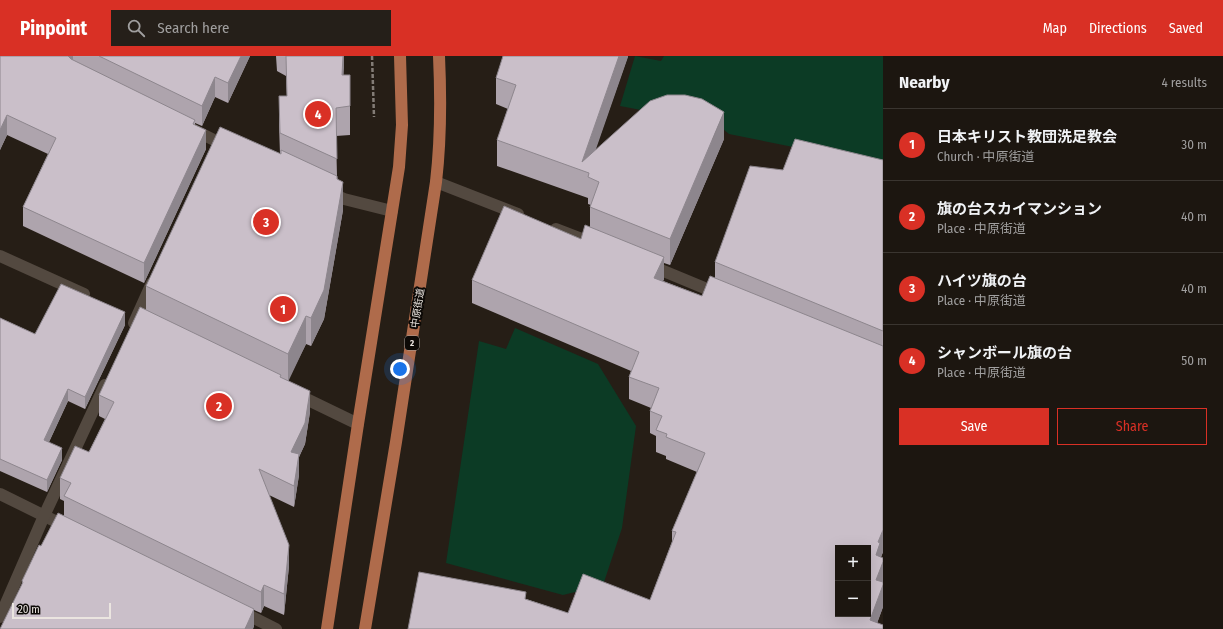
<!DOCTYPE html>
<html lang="en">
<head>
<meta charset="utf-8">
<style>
	body { margin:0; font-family:"Fira Sans Condensed","Noto Sans JP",sans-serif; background:#251f19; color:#f1f3f6 }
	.controls { position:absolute; right:12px; bottom:12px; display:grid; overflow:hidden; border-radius:0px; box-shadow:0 4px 16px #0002 }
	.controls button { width:36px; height:36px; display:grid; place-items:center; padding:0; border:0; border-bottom:1px solid #3a3530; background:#1c1610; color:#f1f3f6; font:20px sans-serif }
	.scale { position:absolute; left:12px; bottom:10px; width:99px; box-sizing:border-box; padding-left:4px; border:2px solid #ebe5e0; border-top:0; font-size:11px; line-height:14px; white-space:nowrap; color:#ebe5e0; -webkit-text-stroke:3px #0c0906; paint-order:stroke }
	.you { position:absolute; left:400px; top:313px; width:14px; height:14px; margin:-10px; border:3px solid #fff; border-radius:50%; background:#1a73e8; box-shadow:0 0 0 6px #1a73e833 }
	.badge { display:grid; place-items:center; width:26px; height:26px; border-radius:50%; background:#d93025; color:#fff; font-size:13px; font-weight:700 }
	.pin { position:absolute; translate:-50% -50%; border:2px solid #fff; box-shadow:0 1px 4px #0006 }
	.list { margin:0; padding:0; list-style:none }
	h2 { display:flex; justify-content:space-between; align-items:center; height:52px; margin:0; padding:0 16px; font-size:17px }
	h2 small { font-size:13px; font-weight:400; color:#a09f9f }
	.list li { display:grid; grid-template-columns:26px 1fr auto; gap:12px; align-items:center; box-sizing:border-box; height:72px; padding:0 16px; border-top:1px solid #3a3530 }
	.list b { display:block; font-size:15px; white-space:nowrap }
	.list p { margin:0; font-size:13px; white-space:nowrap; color:#a09f9f }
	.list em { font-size:13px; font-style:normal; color:#a09f9f }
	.actions { display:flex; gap:8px; padding:12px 16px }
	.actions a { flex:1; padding:9px 0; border:1px solid #d93025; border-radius:0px; text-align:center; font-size:14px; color:#d93025 }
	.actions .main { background:#d93025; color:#fff }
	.icon { flex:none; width:22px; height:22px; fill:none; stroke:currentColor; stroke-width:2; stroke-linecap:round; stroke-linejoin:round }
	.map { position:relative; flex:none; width:883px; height:573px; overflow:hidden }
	header { display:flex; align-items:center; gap:24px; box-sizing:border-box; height:56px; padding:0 20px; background:#d93025; color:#fff }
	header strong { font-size:19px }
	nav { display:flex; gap:22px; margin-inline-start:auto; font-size:14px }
	.search { width:280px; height:36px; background:#251f19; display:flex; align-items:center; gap:10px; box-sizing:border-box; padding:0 14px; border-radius:0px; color:#a09f9f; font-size:15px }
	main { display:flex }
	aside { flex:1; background:#1c1610 }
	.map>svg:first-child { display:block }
</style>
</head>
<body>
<header>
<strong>Pinpoint</strong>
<div class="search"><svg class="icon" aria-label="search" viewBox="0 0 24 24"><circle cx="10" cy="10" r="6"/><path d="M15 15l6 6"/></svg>Search here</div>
<nav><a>Map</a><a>Directions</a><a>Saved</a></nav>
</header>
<main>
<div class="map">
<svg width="883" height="573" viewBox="0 0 883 573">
	<rect width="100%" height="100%" fill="#261e16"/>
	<g fill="#0c3b25">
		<polygon points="635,0 661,5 664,0 883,0 883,109 729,78 716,67 662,58 620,50"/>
		<polygon points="515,272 598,308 636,370 622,472 603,529 563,539 446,507 479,285 506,293"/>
	</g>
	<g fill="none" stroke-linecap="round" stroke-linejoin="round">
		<polyline stroke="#837c76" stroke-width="2.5" stroke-dasharray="4 2" stroke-linecap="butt" points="372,0 374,61"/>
		<polyline stroke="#534940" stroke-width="12" points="192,73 218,86"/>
		<g stroke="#534940" stroke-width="12">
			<polyline points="436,126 518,158"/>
			<polyline points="328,136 344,143 392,155"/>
			<polyline points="556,173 595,188"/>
			<polyline points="0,200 84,238"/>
			<polyline points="649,209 719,238"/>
			<polyline points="134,267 152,227"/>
			<polyline points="296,338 358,368"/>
			<polyline points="0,438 67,471"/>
			<polyline points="240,555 276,573"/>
			<polyline points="0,561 44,460 105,329"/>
		</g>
		<g stroke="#af6b4b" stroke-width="12">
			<polyline points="327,573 358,368 399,111 402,69 400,0"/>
			<path d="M 365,573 L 396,386 L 436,126 C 441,83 441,43 439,0"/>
		</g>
	</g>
	<g fill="#aea4ad">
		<polygon points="0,0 250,0 228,47 215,41 202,70 195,67 195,69 206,93 144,227 23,170 23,151 48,98 7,79 0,94"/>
		<polygon points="276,0 344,0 343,19 350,19 350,79 336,80 337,120 343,154 324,263 311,290 306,288 288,324 310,356 305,388 299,401 299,419 294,451 269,439 289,510 284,559 264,550 261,557 254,554 254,571 22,528 22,525 41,490 64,460 64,445 60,443 60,422 89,396 105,363 99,360 99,339 146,254 146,230 280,98 279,69 279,40 287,40 286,20 277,15"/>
		<polygon points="628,0 595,94 724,83 670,209 664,207 664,223 663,225 702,240 715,222 715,206 783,114 883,104 883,496 881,501 883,551 877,567 408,573 526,543 568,557 650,544 672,486 672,475 697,416 666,403 666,400 656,396 656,380 650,377 650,355 651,352 629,343 629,321 631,315 472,247 472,224 581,183 590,171 590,151 591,149 588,148 588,142 497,110 497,84 508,53 496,48 496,22"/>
		<polygon points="0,262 35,278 125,269 85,353 68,345 49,386 62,404 47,436 0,415"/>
	</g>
	<g fill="#8d868d">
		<polygon points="67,0 73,0 73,9"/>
		<polygon points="241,0 250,0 228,47 228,27"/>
		<polygon points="343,0 344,0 344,12 342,48 342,19"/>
		<polygon points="619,0 628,0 628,1 588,116 582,106"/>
		<polygon points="215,21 215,41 202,70 202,50"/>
		<polygon points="724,56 724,83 670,209 670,183"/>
		<polygon points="7,59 7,79 0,94 0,74"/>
		<polygon points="206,74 206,93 144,227 144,207"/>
		<polygon points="343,126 343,154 324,263 311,290 311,262"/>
		<polygon points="664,201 664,223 654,244 654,222"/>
		<polygon points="125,256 125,269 85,353 85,341"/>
		<polygon points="306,260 306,288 288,326 288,298"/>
		<polygon points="68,333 68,345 44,397 44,384"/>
		<polygon points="310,335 310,356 305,388 299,401 299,419 294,451 294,430 291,396"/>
		<polygon points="62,392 62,404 47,436 47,424"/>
		<polygon points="883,474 883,496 880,504 876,499 878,486"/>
		<polygon points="289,489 289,510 284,559 284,538"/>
		<polygon points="883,506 883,528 876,524"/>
		<polygon points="264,529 264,550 261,557 261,536"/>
		<polygon points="883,529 883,551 875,573 870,564"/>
		<polygon points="254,553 254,571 253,573 245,573"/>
	</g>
	<g fill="#cabfc9" stroke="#8d868d" fill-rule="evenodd">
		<polygon points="0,0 68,0 71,3 195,64 193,68 206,74 144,207 23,151 56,82 7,59 0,74"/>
		<polygon points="99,0 241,0 228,27 215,21 202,50"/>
		<polygon points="286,0 343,0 342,19 350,19 350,50 336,52 337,103 280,77 279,40 287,40"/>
		<polygon points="503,0 619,0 582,106 650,45 667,39 685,39 702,43 724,56 670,183 590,151 599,126 588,121 589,117 497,84 516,29 496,22"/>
		<polygon points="220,71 281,98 281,94 337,120 337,123 343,126 324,234 311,262 306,260 288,298 146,230"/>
		<polygon points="795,83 883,104 883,275 715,206 750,110 783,114"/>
		<path d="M 504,150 L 581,183 L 585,169 L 664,201 L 654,222 L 702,240 L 710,220 L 883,290 L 883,474 L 878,486 L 880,487 L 876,499 L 883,502 L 883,506 L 876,524 L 883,526 L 883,529 L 870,564 L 883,569 L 883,573 L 408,573 L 419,516 L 526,536 L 525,543 L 568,557 L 583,518 L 650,544 L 676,476 L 672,475 L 705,397 L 666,381 L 667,378 L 656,374 L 662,360 L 650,355 L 659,332 L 629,321 L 639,296 L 472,224 ZM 838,492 L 868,492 L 868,558 L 838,558 Z"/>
		<polygon points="61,228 125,256 85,341 68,333 44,384 62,392 47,424 0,403 0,262 35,278"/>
		<polygon points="140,251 281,319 280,321 310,335 305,367 291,396 299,398 294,430 259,413 289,489 284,538 264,529 261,536 64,440 71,427 60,422 75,390 89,396 114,346 99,339"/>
		<polygon points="58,457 254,553 245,573 0,573 23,526 22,525 39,489 41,490"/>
	</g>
	<g text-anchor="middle" stroke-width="4" stroke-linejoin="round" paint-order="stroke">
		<rect fill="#0c0906" stroke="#a8a39f" stroke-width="1" x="405" y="280" width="14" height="14" rx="3"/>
		<g font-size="9" font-weight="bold" fill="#ebe5e0">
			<text x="412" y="290">2</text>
		</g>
		<g font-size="10" fill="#ebe5e0" stroke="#0c0906">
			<text transform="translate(417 252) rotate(-81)" y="4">中原街道</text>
		</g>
	</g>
</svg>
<div class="controls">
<button>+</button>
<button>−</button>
</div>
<div class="scale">20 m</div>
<div class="you"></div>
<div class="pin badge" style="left:283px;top:253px">1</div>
<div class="pin badge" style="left:219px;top:350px">2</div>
<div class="pin badge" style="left:266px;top:166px">3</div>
<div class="pin badge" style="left:318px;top:58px">4</div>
</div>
<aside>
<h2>Nearby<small>4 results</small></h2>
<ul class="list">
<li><span class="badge">1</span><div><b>日本キリスト教団洗足教会</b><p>Church · 中原街道</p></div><em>30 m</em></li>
<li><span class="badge">2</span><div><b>旗の台スカイマンション</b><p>Place · 中原街道</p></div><em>40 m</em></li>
<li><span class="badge">3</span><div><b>ハイツ旗の台</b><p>Place · 中原街道</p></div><em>40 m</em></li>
<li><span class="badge">4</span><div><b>シャンボール旗の台</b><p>Place · 中原街道</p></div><em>50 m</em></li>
</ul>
<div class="actions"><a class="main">Save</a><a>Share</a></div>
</aside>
</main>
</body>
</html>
